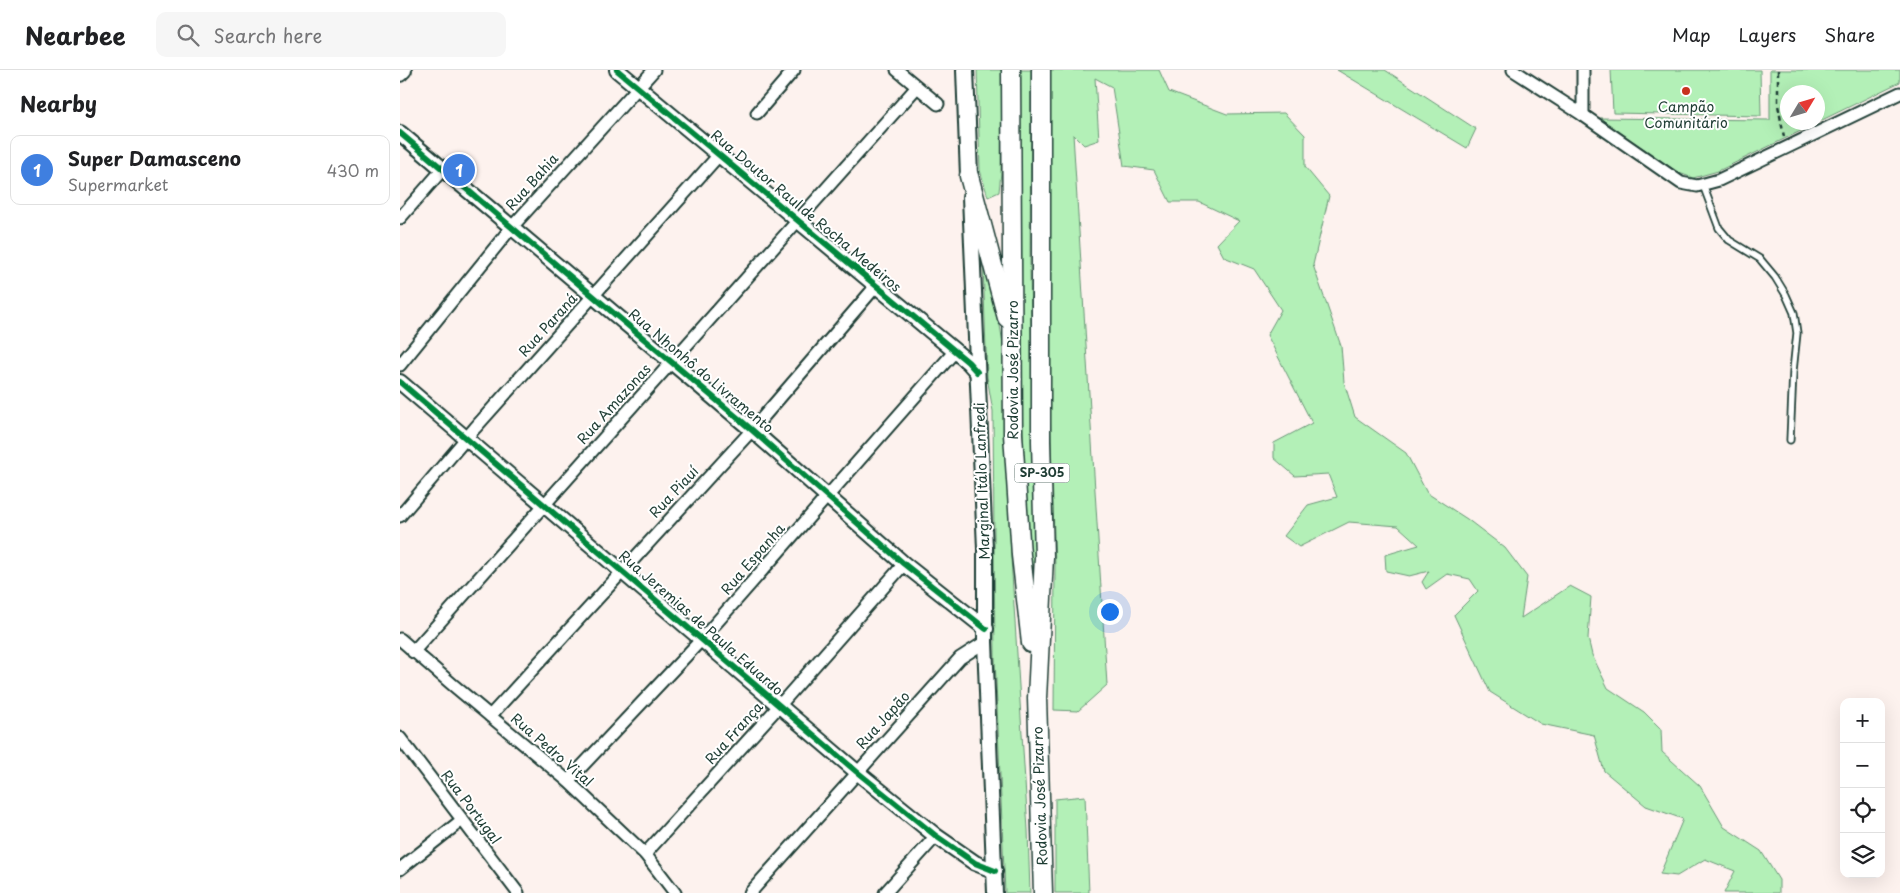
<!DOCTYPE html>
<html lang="en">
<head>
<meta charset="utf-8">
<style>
	body { margin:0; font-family:"Playpen Sans",sans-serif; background:#f6f6f6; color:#202124 }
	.controls { position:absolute; right:15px; bottom:15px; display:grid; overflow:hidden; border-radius:10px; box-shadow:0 5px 20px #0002 }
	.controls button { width:45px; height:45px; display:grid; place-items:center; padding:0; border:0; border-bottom:1px solid #e0e0e0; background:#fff; color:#202124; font:25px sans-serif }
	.compass { position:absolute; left:1380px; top:15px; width:45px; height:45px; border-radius:50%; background:#fff; box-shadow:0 5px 20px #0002; rotate:52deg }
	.you { position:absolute; left:709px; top:541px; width:18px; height:18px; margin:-12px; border:4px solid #fff; border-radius:50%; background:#1a73e8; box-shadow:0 0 0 8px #1a73e833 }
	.badge { display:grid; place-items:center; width:32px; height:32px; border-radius:50%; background:#c8321e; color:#fff; font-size:16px; font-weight:700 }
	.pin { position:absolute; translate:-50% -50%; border:2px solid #fff; box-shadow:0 1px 5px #0006 }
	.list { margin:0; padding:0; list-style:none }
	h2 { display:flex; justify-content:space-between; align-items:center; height:65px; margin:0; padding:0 20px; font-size:21px }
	h2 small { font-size:16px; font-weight:400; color:#757577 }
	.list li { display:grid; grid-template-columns:32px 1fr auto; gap:15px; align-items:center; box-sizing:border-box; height:70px; margin:0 10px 10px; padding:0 10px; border:1px solid #e0e0e0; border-radius:10px }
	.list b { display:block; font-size:19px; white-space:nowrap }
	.list p { margin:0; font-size:16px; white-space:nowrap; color:#757577 }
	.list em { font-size:16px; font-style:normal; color:#757577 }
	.icon { flex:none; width:28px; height:28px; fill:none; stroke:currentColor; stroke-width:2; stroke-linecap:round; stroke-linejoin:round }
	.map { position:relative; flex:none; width:1500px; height:823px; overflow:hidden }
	header { display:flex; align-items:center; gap:30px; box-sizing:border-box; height:70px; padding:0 25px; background:#fff; border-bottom:1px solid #e0e0e0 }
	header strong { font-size:24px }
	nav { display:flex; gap:28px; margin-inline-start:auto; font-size:18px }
	.search { width:350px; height:45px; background:#f6f6f6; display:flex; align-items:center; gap:12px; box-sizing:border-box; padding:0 18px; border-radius:10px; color:#757577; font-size:19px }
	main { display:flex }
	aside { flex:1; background:#fff }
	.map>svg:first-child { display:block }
</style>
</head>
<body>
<header>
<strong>Nearbee</strong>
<div class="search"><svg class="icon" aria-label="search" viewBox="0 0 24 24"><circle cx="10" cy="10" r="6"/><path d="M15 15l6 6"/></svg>Search here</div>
<nav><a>Map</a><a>Layers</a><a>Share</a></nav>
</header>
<main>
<aside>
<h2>Nearby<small></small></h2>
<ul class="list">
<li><span class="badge" style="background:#3f7fe0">1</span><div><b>Super Damasceno</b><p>Supermarket</p></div><em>430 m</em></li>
</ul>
</aside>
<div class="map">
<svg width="1500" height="823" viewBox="0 0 1500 823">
	<rect width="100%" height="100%" fill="#fdf2ee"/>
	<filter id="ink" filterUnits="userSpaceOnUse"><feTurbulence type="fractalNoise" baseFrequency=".02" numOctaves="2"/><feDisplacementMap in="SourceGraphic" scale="10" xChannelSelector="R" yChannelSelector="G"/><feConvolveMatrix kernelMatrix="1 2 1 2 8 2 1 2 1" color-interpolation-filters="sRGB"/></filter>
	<g filter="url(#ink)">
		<g fill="#b3f0b7" stroke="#699676">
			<polygon points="577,0 602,0 601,102 599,122 588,127 580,100"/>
			<path d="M 619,0 L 631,0 L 630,200 L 632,321 L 638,442 L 635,534 C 625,467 624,401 622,334 C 619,222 619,111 619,0 Z"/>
			<polygon points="648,0 759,0 769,22 827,44 884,43 905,65 905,97 929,126 913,195 941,276 944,312 955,347 1006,383 1027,423 1067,449 1105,478 1127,507 1121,548 1170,516 1191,527 1188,568 1192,585 1208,618 1244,642 1261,659 1262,682 1300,716 1324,757 1361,781 1379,810 1379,823 1324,823 1335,801 1305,789 1277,806 1260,804 1283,749 1246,736 1204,701 1194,665 1141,654 1090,622 1054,545 1078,521 1070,509 1047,504 1026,519 1022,512 1029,501 1009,506 986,501 985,485 1019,475 998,456 949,452 899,477 884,466 908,435 937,427 928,404 895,406 874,388 874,373 912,353 867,265 881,240 854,199 824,187 817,174 839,151 799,132 770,132 754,100 724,96 712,17 695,8 699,70 684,75 673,64 707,615 678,641 654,640 655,496 649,305"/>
			<polygon points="937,0 985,0 1076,59 1067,78"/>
			<polygon points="1211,0 1360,0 1361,46 1213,43"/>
			<polygon points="1370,0 1500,0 1500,12 1418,52 1418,22 1388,22 1388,52 1417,53 1318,101 1293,108 1279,103 1199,48 1370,50"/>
			<polygon points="582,166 591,204 603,273 605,367 610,428 611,488 628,760 630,823 605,823 595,588 593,341 587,307"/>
			<polygon points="685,726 689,823 655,823 655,729"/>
		</g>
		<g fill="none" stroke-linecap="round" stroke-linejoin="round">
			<defs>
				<polyline id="service" points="1303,115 1319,158 1329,170 1360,189 1375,207 1386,225 1394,243 1397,263 1393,301 1390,370"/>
				<g id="minor">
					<polyline points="497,0 538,34"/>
					<polyline points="1113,0 1183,45 1281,113 1297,116 1319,110 1500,23"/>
					<polyline points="1183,0 1183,45"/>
					<polyline points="357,43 394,0"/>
					<polyline points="0,148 43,99"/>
					<polyline points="0,295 111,158 254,0"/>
					<polyline points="0,446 75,358 319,85"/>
					<polyline points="0,569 53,615 168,711 245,784 275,823"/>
					<polyline points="13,582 517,17"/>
					<polyline points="90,646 352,360 476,216"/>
					<polyline points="0,668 118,823"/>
					<polyline points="168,711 302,569 555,281"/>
					<polyline points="245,784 379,636 504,494"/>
					<polyline points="0,799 62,750"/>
					<polyline points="350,823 560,588 585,572"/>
					<polyline points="485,823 536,766"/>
				</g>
				<g id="tertiary">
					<polyline points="217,0 568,292 577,302"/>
					<polyline points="0,4 4,0"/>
					<polyline points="0,63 352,360 504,494 586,559"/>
					<polyline points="570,127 585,479 585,572 595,823"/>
					<polyline points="0,312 457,702 536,766 575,793 595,801"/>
				</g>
				<polyline id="secondary" points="565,0 569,106"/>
				<g id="primary">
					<polyline points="611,0 613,364 621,485 631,573"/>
					<polyline points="641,0 641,371 644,487 637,628 643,823"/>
					<polyline points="569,106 607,248"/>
				</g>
			</defs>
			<use href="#service" stroke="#1f3d34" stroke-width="9"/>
			<use href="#minor" stroke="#1f3d34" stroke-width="15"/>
			<use href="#tertiary" stroke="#1f3d34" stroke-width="18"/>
			<use href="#secondary" stroke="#1f3d34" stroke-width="20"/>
			<use href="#primary" stroke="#1f3d34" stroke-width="21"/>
			<polyline stroke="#1f3d34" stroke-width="2.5" stroke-dasharray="5 4" stroke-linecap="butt" points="1378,0 1378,35 1384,67"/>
			<use href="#service" stroke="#fff" stroke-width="5.5"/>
			<use href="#minor" stroke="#fff" stroke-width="11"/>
			<use href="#tertiary" stroke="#fff" stroke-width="14"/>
			<use href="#secondary" stroke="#fff" stroke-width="16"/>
			<use href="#primary" stroke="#fff" stroke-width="18"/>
			<defs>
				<g id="cycleway">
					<polyline points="217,0 568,292 577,302"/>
					<polyline points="0,63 352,360 504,494 586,559"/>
					<polyline points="0,312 457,702 536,766 575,793 595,801"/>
				</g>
			</defs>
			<use href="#cycleway" stroke="#fff" stroke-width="9"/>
			<use href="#cycleway" stroke="#00873e" stroke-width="6"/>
		</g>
	</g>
	<circle fill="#c8321e" stroke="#fff" stroke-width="2" cx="1286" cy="21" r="5"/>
	<g text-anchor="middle" stroke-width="4" stroke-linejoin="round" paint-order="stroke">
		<rect fill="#fff" stroke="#627771" stroke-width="1" x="614.5" y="393.5" width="55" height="19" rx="4"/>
		<g font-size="12" font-weight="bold" fill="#1f3d34">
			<text x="642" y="407">SP-305</text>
		</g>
		<g font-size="14" fill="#1f3d34" stroke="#fff">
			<text x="1286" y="42">Campão<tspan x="1286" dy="16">Comunitário</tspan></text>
		</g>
		<g font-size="14" fill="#1f3d34" stroke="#fff">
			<text transform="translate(132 112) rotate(-48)" y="5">Rua Bahia</text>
			<text transform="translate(406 141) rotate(40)" y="5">Rua Doutor Raul de Rocha Medeiros</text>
			<text transform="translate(148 255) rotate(-48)" y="5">Rua Paraná</text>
			<text transform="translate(613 300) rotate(-90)" y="5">Rodovia José Pizarro</text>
			<text transform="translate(301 301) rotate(40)" y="5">Rua Nhonhô do Livramento</text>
			<text transform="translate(214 334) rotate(-48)" y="5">Rua Amazonas</text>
			<text transform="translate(582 411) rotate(-92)" y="5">Marginal Itálo Lanfredi</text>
			<text transform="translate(274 422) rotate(-47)" y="5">Rua Piauí</text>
			<text transform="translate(353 489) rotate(-49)" y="5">Rua Espanha</text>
			<text transform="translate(301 553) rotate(41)" y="5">Rua Jeremias de Paula Eduardo</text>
			<text transform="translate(483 650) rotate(-48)" y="5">Rua Japão</text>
			<text transform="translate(334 663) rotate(-48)" y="5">Rua França</text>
			<text transform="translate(152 680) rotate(41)" y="5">Rua Pedro Vital</text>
			<text transform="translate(640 726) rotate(-92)" y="5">Rodovia José Pizarro</text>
			<text transform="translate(71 737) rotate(53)" y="5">Rua Portugal</text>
		</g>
	</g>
</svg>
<div class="controls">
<button>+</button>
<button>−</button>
<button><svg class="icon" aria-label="locate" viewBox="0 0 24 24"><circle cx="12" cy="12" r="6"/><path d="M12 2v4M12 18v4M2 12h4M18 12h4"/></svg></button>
<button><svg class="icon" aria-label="layers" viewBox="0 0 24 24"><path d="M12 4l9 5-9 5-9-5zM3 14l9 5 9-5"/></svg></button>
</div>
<svg class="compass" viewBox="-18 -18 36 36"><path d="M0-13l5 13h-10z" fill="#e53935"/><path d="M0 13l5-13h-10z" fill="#757577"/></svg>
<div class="you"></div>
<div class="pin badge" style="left:59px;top:100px;background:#3f7fe0">1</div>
</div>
</main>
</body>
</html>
